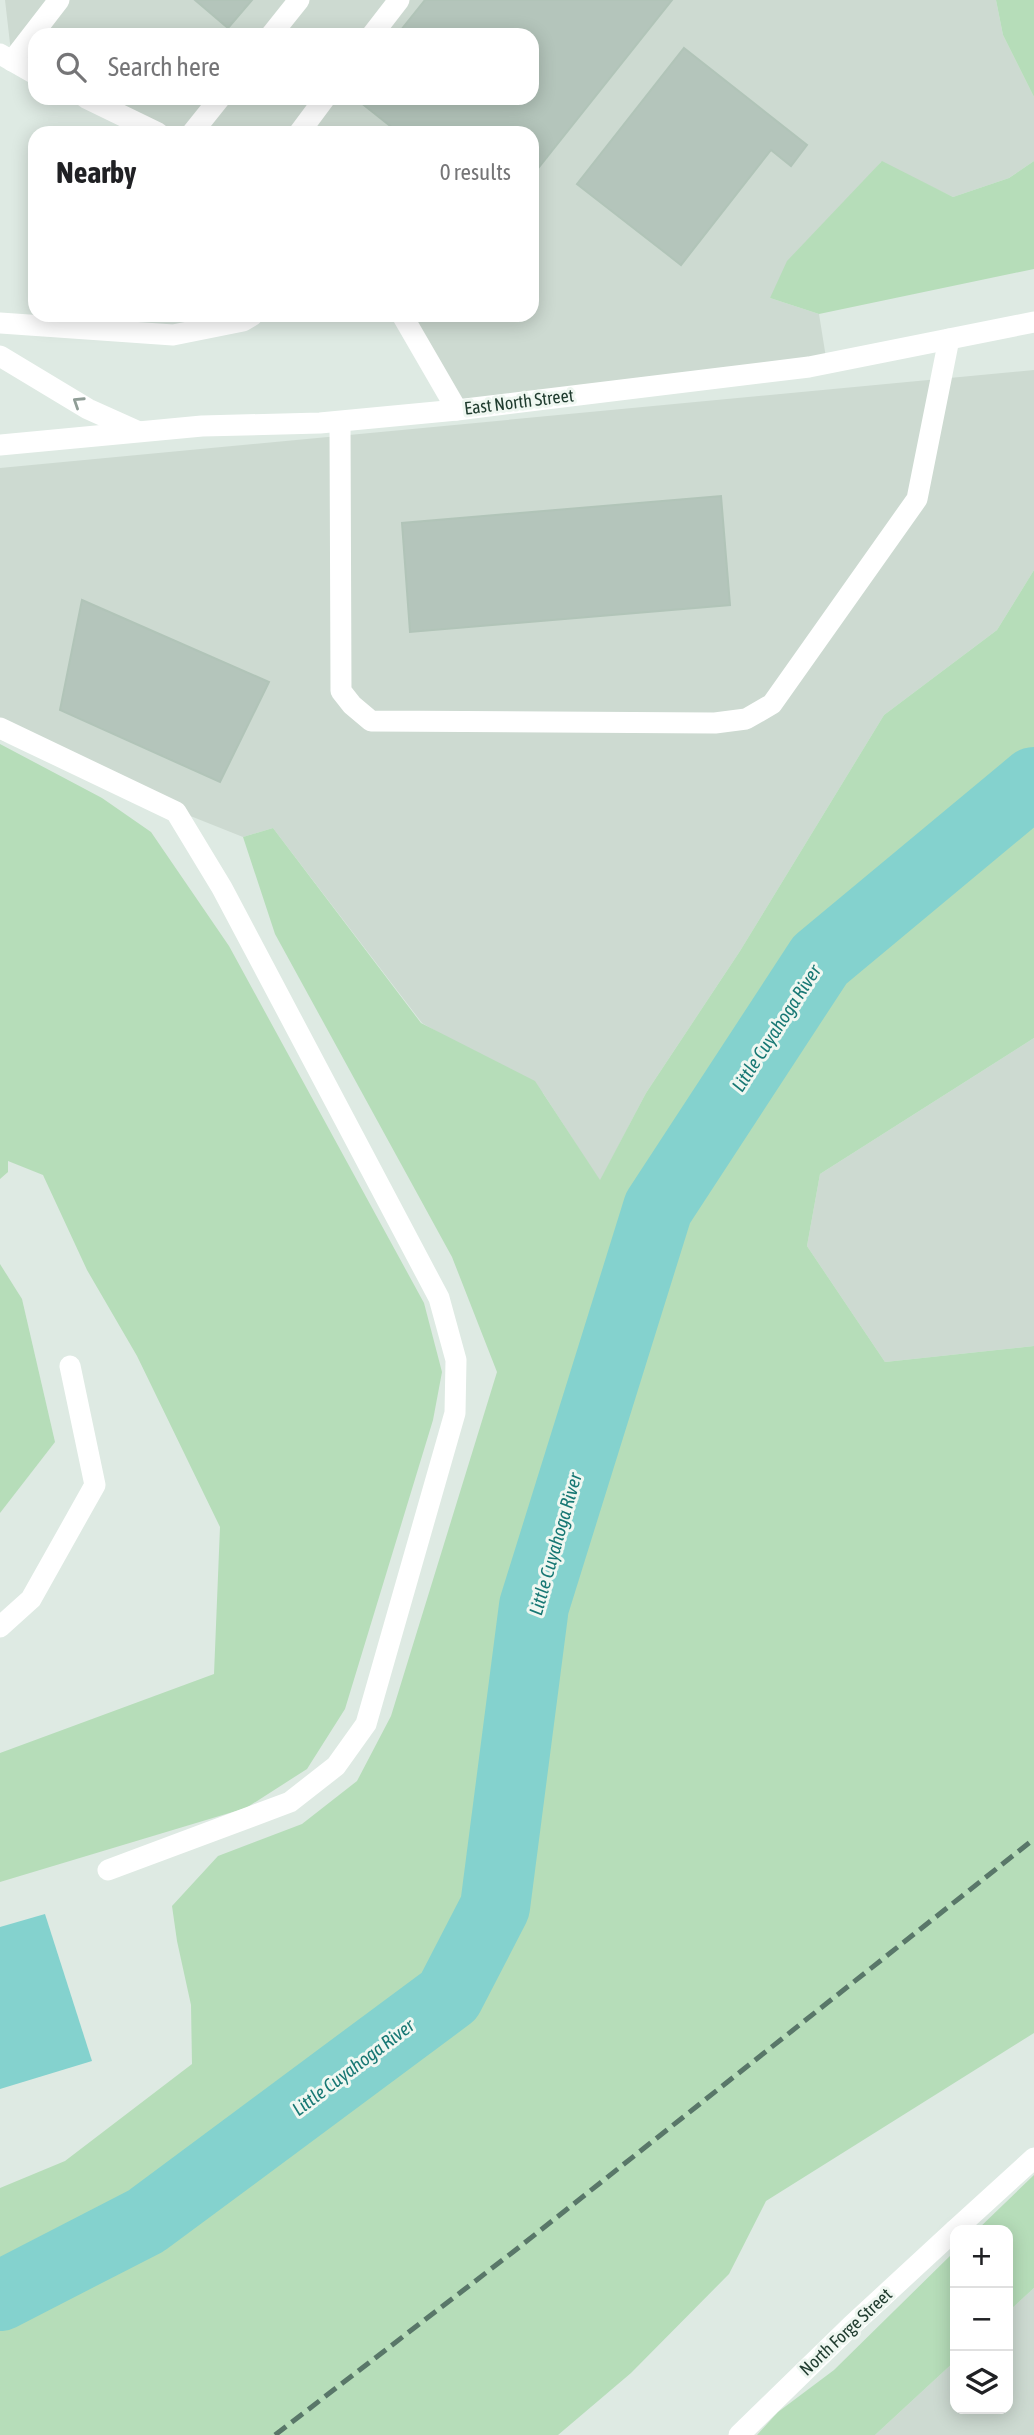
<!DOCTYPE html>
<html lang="en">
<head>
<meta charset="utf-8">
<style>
	body { margin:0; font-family:"Asap Condensed",sans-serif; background:#f6f6f6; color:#202124 }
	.controls { position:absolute; right:21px; bottom:21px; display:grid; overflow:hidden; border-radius:14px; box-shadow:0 4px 18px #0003 }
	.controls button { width:63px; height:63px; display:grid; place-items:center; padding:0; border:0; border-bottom:2px solid #e0e0e0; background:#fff; color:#202124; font:35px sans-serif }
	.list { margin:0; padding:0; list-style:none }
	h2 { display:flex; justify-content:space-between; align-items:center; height:91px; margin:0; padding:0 28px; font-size:30px }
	h2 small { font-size:23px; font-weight:400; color:#757577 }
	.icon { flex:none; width:38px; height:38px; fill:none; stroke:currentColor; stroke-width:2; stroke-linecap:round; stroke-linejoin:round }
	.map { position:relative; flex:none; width:1034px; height:2435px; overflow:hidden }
	.search { position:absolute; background:#fff; box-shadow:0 4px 18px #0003; left:28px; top:28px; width:511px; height:77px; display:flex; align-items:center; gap:18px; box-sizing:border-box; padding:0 24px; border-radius:21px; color:#757577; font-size:26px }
	.panel { position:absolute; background:#fff; box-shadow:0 4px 18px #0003; left:28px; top:126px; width:511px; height:196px; border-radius:21px }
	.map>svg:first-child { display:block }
</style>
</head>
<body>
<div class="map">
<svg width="1034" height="2435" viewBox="0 0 1034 2435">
	<rect width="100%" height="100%" fill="#deeae3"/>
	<g fill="#cddad1">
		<polygon points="5,0 996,0 1003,35 1034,97 1034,161 1009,178 953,197 881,162 770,298 819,314 827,364 457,410 402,315 532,315 532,133 159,133 86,98 532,98 532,35 35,35 35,74 12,61"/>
		<polygon points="1034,370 1034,570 997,630 884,715 740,951 646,1093 600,1181 543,1093 422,1023 273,828 243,837 0,740 0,468"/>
		<polygon points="1034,1038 1034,1346 885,1362 807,1246 820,1174"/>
		<polygon points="1034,2288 1034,2435 875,2435 955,2361 955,2409 1008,2409 1008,2312"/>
	</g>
	<g fill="#b6ddb9">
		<polygon points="996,0 1034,0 1034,97 1003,35"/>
		<polygon points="882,161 953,197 1009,178 1034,161 1034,269 819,314 770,298 787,261"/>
		<polygon points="1034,570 1034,1038 820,1174 807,1246 885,1362 1034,1346 1034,2033 766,2201 729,2274 631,2373 558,2435 0,2435 0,2188 65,2161 192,2064 191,2005 177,1941 172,1906 218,1856 302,1824 357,1781 391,1716 497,1372 452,1257 275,934 243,837 273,828 421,1023 535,1081 600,1180 646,1093 740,951 884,715 997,630"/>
		<polygon points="0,744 102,798 151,832 229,946 424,1303 442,1372 433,1420 345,1709 307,1769 246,1808 0,1882 0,1753 214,1674 220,1527 137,1356 87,1270 43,1175 8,1161 8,1172 0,1179"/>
		<polygon points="0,1264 22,1299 55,1442 0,1513"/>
		<polygon points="1034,2175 1034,2288 1008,2312 1008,2230 977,2230"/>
		<polygon points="955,2251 955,2361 875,2435 757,2435 778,2412 834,2370"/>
	</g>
	<polygon fill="#84d2ce" points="45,1914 92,2061 0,2089 0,1927"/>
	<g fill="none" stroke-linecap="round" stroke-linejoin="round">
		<polyline stroke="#84d2ce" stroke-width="70" points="0,2296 146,2221 449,1996 495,1907 534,1606 658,1208 820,960 1034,782"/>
	</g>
	<g fill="#b4c5bb" stroke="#b1c4b8" stroke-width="2">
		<polygon points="195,0 252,0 228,28"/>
		<polygon points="425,0 672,0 532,176 532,133 399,133 355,98 532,98 532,35 397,35"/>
		<polygon points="684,48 807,145 791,166 771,150 681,265 577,184"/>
		<polygon points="721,496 730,605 410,632 402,523"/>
		<polygon points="82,600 269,682 220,782 60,710"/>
	</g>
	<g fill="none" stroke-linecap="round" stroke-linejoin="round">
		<g stroke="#fff" stroke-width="21">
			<polyline points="271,35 299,0"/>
			<polyline points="372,35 399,0"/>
			<polyline points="0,54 35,74"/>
			<polyline points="12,61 59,0"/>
			<polyline points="86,98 158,133"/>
			<polyline points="192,133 220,98"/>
			<polyline points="299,133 325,98"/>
			<polyline points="402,315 457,410"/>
			<polyline points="0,323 173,335 243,321 253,315"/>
			<polyline points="0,356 88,409 137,431"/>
			<polyline points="340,422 341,691 352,705 371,721 715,723 746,719 772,704 917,499 949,339"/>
			<polyline points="0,445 202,426 320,423 457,410 809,367 1034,322"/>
			<polyline points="0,728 176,812 222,888 439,1298 456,1360 455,1413 366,1724 336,1766 290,1802 108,1870"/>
			<polyline points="0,1627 31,1599 95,1485 70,1366"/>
			<polyline points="955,2230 1034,2158"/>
			<polyline points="739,2435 851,2326 955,2230"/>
		</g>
		<polyline stroke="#597769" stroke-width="5" stroke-dasharray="14 7" stroke-linecap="butt" points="275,2435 513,2252 1034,1839"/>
	</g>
	<defs><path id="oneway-chevron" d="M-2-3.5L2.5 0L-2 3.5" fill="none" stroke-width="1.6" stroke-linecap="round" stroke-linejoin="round" transform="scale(1.75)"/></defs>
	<use stroke="#8f9d96" href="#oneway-chevron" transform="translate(78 402) rotate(-147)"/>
	<g text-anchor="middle" stroke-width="6" stroke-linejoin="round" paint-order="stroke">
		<g font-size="18" fill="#1f3b2e" stroke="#eff7f1">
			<text transform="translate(519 402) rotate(-7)" y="6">East North Street</text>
			<text transform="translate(846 2332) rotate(-43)" y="6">North Forge Street</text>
		</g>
		<g font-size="19" font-style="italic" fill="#187874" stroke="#eff7f1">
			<text transform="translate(776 1028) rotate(-57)" y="7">Little Cuyahoga River</text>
			<text transform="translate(555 1544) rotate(-74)" y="7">Little Cuyahoga River</text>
			<text transform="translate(353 2067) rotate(-37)" y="7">Little Cuyahoga River</text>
		</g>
	</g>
</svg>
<div class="controls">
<button>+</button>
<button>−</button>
<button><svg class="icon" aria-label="layers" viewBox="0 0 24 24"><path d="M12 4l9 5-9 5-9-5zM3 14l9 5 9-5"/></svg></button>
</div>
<div class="search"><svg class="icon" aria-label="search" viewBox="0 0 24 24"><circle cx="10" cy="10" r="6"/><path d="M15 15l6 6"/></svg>Search here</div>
<section class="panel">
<h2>Nearby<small>0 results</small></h2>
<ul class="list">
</ul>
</section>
</div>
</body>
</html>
